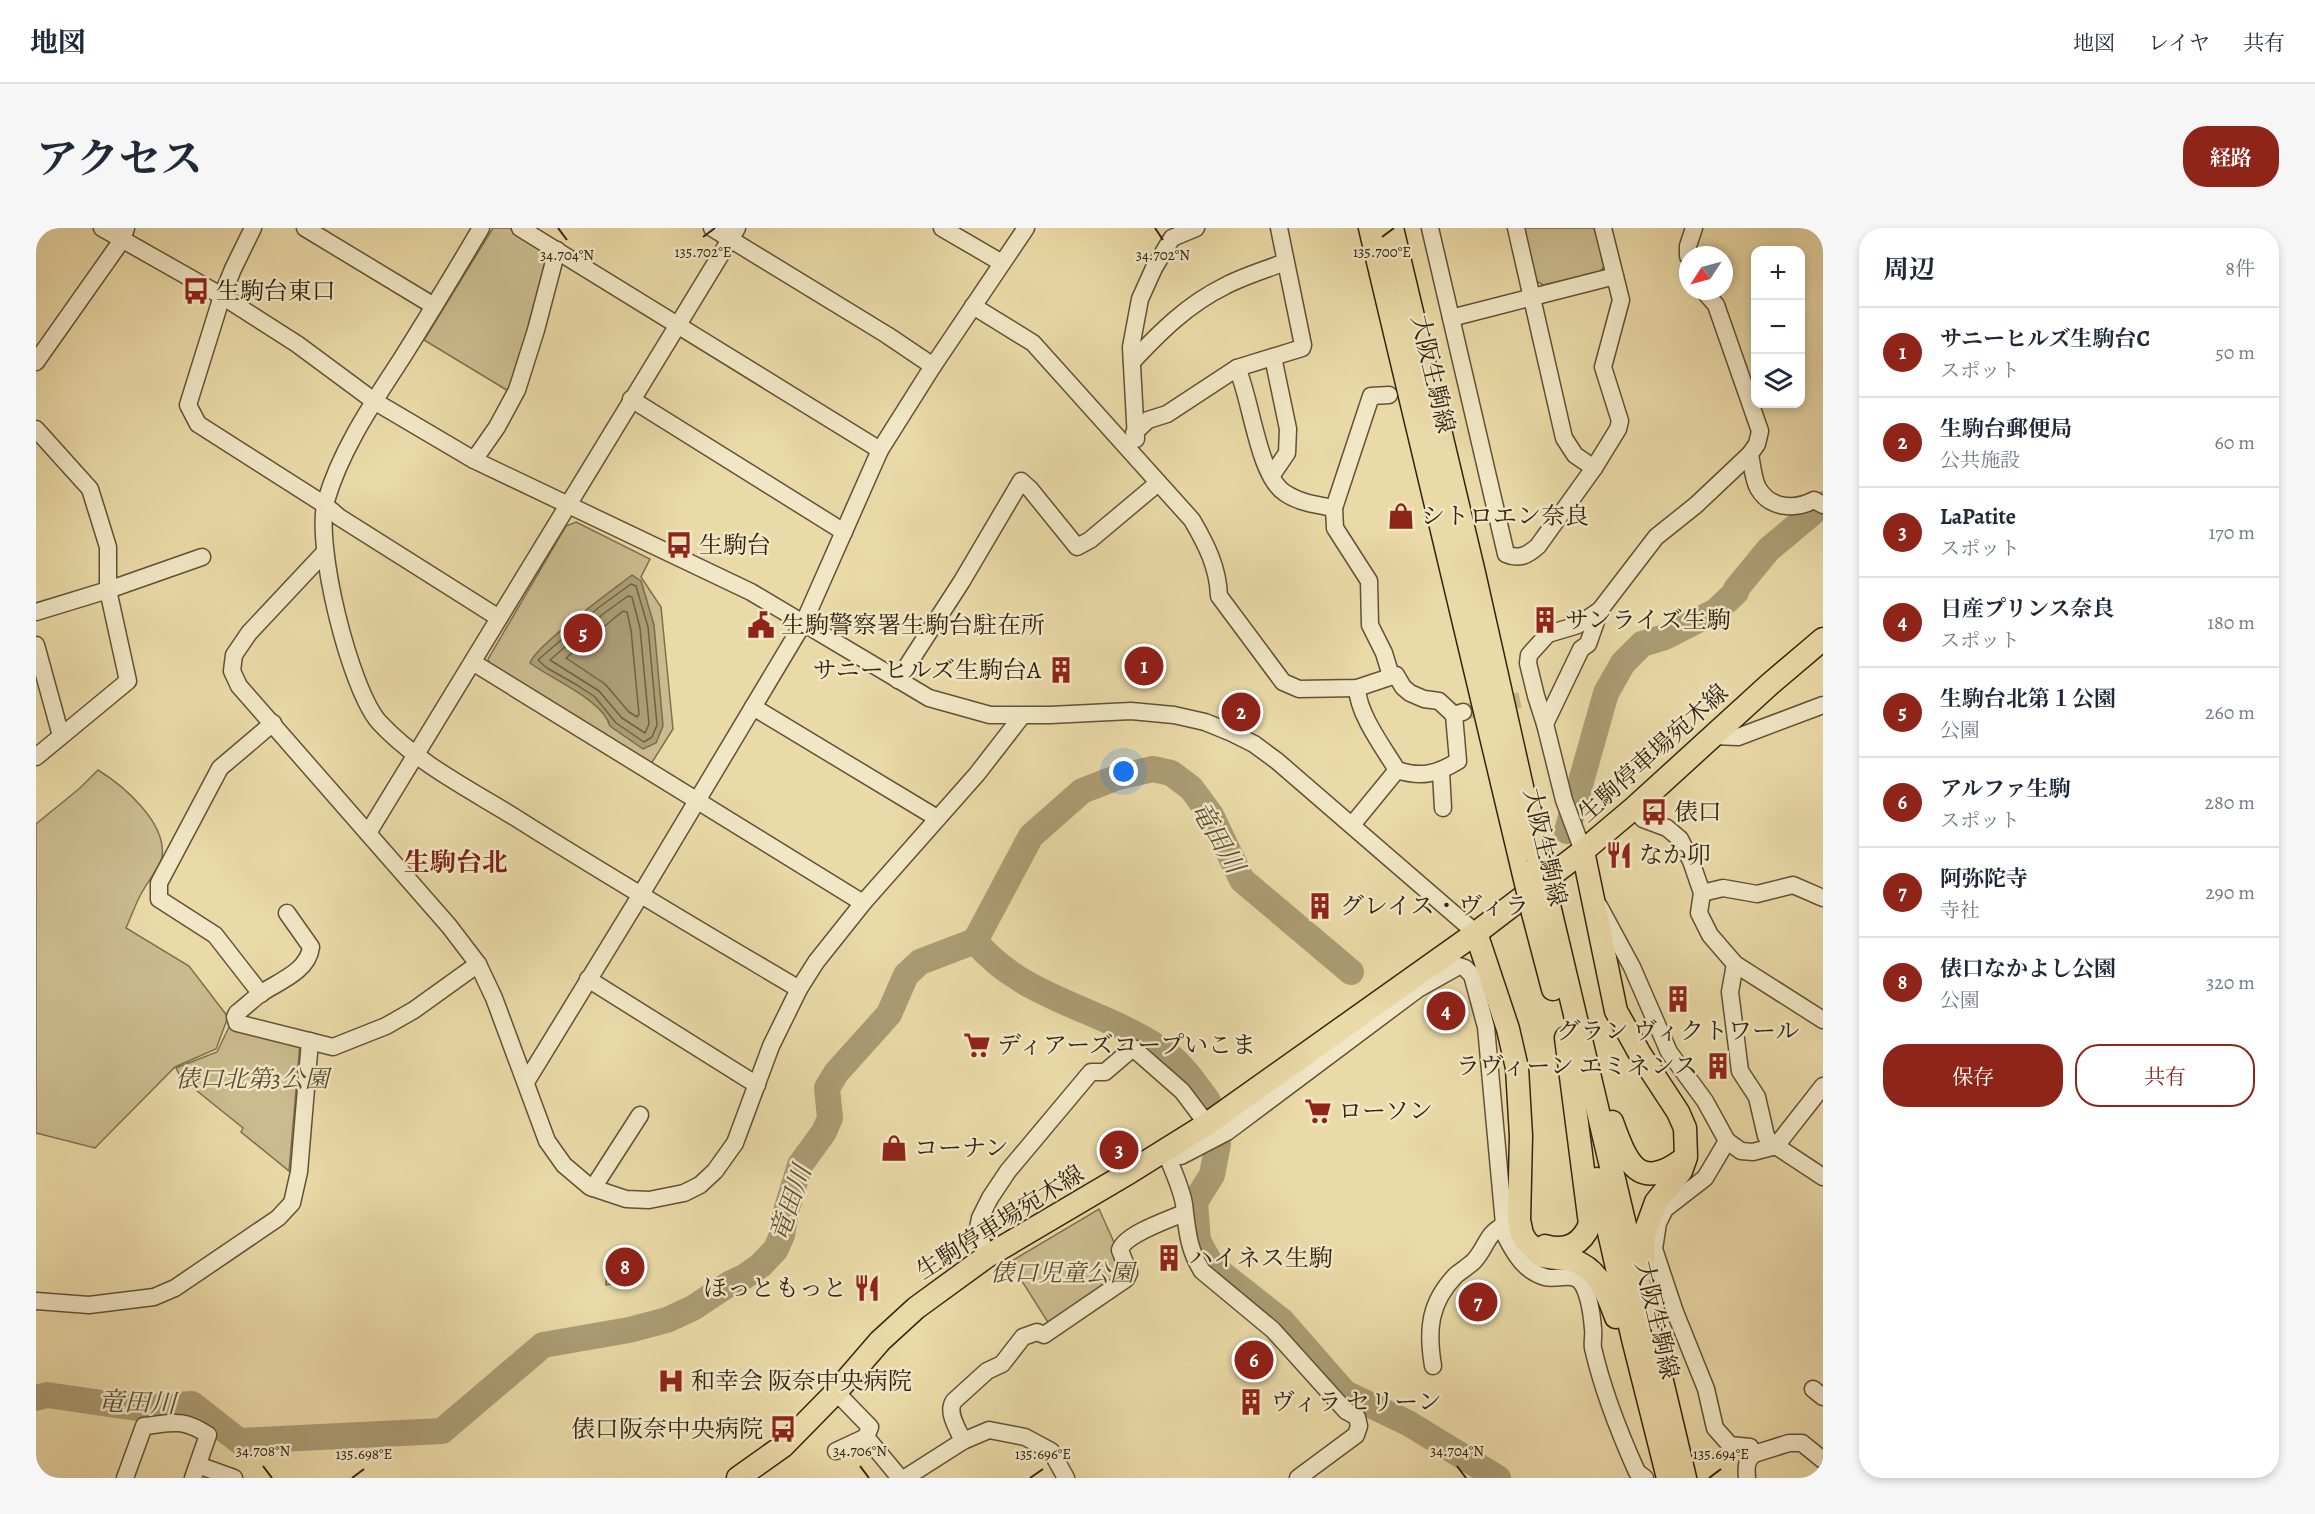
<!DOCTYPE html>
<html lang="ja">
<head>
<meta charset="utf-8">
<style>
	body { margin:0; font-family:Alegreya,"Noto Serif JP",serif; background:#f6f6f7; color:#1f2937 }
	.controls { position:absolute; right:18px; top:18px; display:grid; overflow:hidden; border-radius:12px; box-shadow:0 3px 9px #0003 }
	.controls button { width:54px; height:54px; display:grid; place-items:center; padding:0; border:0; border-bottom:2px solid #e0e1e3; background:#fff; color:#1f2937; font:30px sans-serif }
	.compass { position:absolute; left:1643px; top:18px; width:54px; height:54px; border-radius:50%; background:#fff; box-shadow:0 3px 9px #0003; rotate:234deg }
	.you { position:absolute; left:1088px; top:544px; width:21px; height:21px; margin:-15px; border:4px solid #fff; border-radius:50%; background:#1a73e8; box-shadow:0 0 0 9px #1a73e833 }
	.badge { display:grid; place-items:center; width:39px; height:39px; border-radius:50%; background:#8f2418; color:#fff; font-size:20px; font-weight:700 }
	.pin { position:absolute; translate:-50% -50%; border:3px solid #fff; box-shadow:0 2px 6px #0006 }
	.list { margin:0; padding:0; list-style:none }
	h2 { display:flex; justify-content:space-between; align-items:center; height:78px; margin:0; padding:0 24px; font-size:26px }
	h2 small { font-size:20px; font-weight:400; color:#747a83 }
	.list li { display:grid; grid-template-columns:39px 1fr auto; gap:18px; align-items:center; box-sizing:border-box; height:90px; padding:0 24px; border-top:2px solid #e0e1e3 }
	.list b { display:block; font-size:22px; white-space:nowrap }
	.list p { margin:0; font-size:20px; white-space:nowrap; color:#747a83 }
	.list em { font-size:20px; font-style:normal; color:#747a83 }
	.actions { display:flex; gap:12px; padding:18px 24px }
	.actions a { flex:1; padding:14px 0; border:2px solid #8f2418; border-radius:24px; text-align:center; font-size:21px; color:#8f2418 }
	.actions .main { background:#8f2418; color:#fff }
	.icon { flex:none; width:33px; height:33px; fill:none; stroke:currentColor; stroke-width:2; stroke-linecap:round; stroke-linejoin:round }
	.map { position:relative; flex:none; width:1787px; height:1250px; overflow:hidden; border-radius:24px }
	header { display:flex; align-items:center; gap:36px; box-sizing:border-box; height:84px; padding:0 30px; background:#fff; border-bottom:2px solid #e0e1e3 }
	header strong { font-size:28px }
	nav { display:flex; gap:33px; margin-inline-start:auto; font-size:21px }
	.intro { display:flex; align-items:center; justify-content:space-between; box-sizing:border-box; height:144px; padding:0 36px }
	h1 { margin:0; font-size:42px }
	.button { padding:15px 27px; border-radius:24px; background:#8f2418; color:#fff; font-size:21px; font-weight:700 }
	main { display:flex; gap:36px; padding:0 36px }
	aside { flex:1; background:#fff; border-radius:24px; box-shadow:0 3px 9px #0003 }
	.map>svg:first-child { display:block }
</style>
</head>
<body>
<header>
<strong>地図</strong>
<nav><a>地図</a><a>レイヤ</a><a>共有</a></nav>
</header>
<div class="intro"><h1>アクセス</h1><a class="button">経路</a></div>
<main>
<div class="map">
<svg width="1787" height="1250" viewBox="0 0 1787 1250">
	<rect width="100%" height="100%" fill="#eadaa7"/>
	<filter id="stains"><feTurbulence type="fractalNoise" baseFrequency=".00333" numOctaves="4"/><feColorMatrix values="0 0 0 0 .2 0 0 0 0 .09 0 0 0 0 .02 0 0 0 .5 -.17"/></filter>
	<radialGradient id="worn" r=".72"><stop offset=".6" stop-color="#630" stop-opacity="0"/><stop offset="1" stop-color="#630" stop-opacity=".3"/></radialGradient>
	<g fill="#cbbb8e" stroke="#806f50" stroke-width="1.5">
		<polygon points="457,0 474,0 511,23 512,28 474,164 388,112"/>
		<polygon points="1487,0 1561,0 1570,35 1564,44 1507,57 1499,52"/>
		<polygon points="540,294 614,331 605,349 625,379 637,501 615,536 454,437 452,431 530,298"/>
		<path d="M 62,542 C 88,558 131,595 126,629 C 124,639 110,656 105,666 C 99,677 95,689 90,700 L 153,738 L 192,789 L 180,821 L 139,839 L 59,920 L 0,905 L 0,596 L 44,560 Z"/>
		<polygon points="193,799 264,816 253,943 205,904 207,900 145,850 140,840 181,824"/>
		<polygon points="1063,981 1091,1043 1013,1096 974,1034"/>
		<polygon points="571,1031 607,1034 608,1045 600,1053 570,1057"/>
	</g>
	<path fill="#ac9c74" stroke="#7c6c4c" stroke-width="1.5" d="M 596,347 L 605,353 L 618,397 L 627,498 L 620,515 L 607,521 L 574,498 C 567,472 515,451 494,435 C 499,418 578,361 596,347 Z"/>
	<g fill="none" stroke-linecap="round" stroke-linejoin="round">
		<g stroke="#706042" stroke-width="1.5">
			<polygon points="595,356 600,358 612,399 621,497 616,509 608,514 580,495 559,469 541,457 511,440 502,432 562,380"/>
			<polygon points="592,368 596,369 604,400 613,496 609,505 586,490 563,463 514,432 567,386"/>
			<polygon points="587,383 591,384 595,402 603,486 601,489 593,484 569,456 530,430"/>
		</g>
		<g stroke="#ac9c74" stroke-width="26">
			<polyline points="1531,603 1570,465 1587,435 1606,416 1629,409 1680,383 1700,364 1700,361 1733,321 1787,276"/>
			<path d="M 939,713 C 989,774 1073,781 1134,828 C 1148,839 1161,858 1172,873"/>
			<polyline points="1182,916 1176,947 1159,974 1162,1013 1176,1038 1246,1093 1309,1165 1372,1195 1462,1250"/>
			<polyline points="0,1170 11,1167 100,1180 156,1176 203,1213 406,1203 507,1117 593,1102 631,1092 657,1080 693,1056 708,1049 725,1037 740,1021 746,1007 750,983 764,937 788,904 794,890 791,860 800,845 853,786 870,747 884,734 939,713 995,608 1046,563 1082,549 1117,541 1135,545 1155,560 1175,587 1206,652 1315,744"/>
		</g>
		<polyline stroke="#c6b589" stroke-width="16" stroke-dasharray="16 8" stroke-linecap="butt" points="1428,484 1484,472"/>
		<defs>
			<g id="minor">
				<polyline points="66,0 186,68 261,116 338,173 438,232 715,364 893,470 954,487 1014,487 1095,483 1138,487 1169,494 1196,505 1218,516 1241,533 1440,705"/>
				<polyline points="217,0 197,41 186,68 152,177 162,196 289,277 303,289 463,390"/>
				<polyline points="269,0 398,78"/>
				<path d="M 445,0 C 419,44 393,87 366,130 C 337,175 305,221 290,273 C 278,316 314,461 343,494 C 381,535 433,561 480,590 C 573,649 668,705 763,761"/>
				<polyline points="484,0 844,222"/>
				<polyline points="676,0 851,107 897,138"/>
				<polyline points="906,0 966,35"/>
				<path d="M 1394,0 L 1470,326 C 1483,332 1492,327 1502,318 L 1558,240 L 1582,201 L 1584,193 L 1567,139 L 1585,72 L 1567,0"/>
				<polyline points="1480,0 1528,210 1539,227 1558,240"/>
				<polyline points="1652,28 1652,18 1658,0"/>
				<path d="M 1668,63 L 1680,77 L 1724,203 L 1721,216 L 1714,226 C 1716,236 1717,251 1722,260 C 1734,281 1759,282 1778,272 L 1787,277"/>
				<path d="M 937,78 L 997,115 L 1156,292 C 1170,316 1182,339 1183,368 L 1247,454 L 1263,461 L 1321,460 L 1360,447 L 1367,459 L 1374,465 L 1388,471 L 1403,473 L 1418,487"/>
				<polyline points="1415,90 1579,48"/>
				<polyline points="0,134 86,12 90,0"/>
				<path d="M 1096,134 C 1124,104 1152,76 1189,58 C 1208,48 1229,42 1249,34"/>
				<path d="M 1201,140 C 1215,170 1222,248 1249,265 C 1264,275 1281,277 1298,280"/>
				<polyline points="1353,167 1335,168 1298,280 1299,300 1333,353 1334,397 1348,425 1355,448"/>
				<polyline points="595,171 808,304"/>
				<polyline points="0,201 54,261 72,319 72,362 92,453 0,529"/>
				<polyline points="1098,205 1112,192 1131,186 1201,140 1266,120 1267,117 1243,0"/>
				<polyline points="1100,211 1095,119 1104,71 1118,40 1136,10 1160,0"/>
				<polyline points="438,232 461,199 481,162 500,102 521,22"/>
				<polyline points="1236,247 1251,225 1252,201 1237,129"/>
				<polyline points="288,325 213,405 198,427 196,443 203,458 413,698 442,736 458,770 511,913 528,937 554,959 590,971 613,972 648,965 664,957 679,943 699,915 735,818 763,761 780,734 827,675 941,546 986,488"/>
				<polyline points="0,384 72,362 166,329"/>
				<polyline points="0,417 25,508"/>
				<polyline points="438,435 827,675"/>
				<polyline points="862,452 926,353 985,253 994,261 1041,319 1054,312 1122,255"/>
				<polyline points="717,479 901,590"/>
				<polyline points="1509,496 1545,421 1552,416 1564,382 1620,309 1660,277 1714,226"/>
				<polyline points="1678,508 1702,509 1787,477"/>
				<path d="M 1361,542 C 1385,550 1401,546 1422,533 L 1418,487 L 1427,484"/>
				<polyline points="1405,544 1407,580"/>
				<polyline points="1598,580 1607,591 1631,600 1644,611 1655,633 1666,665 1663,685 1674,707 1699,736 1787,792"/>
				<path d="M 1316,597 L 1361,542 C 1347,519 1322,486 1321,460"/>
				<polyline points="332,605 701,0"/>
				<polyline points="1547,623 1528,572 1509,496 1500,468 1492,435 1493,427 1512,406 1542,397 1564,382"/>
				<polyline points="1666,665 1687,660 1721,666 1757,657 1787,670"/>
				<polyline points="1563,678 1596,739 1633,824 1669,873 1691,913 1669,950 1629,981 1622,995 1618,1021 1639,1084 1670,1161 1679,1200 1694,1217 1714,1219 1718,1226"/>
				<path d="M 251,685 L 275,719 C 272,744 241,754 224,766 C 216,772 209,779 201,785 L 199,789 L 201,795 L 297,819 L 350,798 L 378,782 L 442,736"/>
				<polyline points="1699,736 1694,764 1704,843 1721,869 1730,908 1737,919"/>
				<polyline points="552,751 721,857"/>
				<polyline points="225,766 179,707 123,671 123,655 184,540 237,495"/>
				<polyline points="490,854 604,668 768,394 844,222 897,138 990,0"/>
				<polyline points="1691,913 1705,923 1717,924 1740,918 1787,858"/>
				<polyline points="1740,918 1787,949"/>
				<path d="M 1129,922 C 1135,939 1145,958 1148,976 C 1151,1001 1152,1021 1166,1043 L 1237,1102 L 1310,1183 L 1321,1189 L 1323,1198 L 1320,1207 L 1262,1250"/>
				<path d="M 1145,928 L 1191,904 L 1382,761 L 1423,738 L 1429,740 L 1436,747 L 1450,799 L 1469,1007 C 1478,1025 1488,1043 1509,1049 C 1520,1053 1539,1042 1547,1057 C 1553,1068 1556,1088 1557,1101 C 1558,1108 1556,1113 1557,1120 C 1567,1164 1583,1204 1601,1244 L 1609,1250"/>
				<polyline points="557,960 604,887"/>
				<polyline points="950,1029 942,1000 944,990 954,970 972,943 1055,844 1069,844 1097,820 1146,863 1171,896"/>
				<polyline points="0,1073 53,1077 118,1069 139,1060 242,990 256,975 263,944 274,813"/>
				<path d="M 1397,1138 C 1391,1102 1393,1075 1420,1047 C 1426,1042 1433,1038 1438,1033 C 1450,1020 1451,1005 1467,998"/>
				<polyline points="1777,1161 1787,1169"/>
				<polyline points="800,1164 834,1199 830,1209 864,1250"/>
				<path d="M 927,1213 C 922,1201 910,1184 918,1173 L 951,1143 L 966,1136 L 987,1109 L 1001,1104 L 1008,1107 L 1090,1051 L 1093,1045 L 1084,1022 C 1089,1006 1132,992 1148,985"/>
				<polyline points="800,1223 830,1209"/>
				<polyline points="162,1237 198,1250"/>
				<path d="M 89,1250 L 108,1198 C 138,1195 146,1190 172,1207 L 157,1250"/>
				<polyline points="869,1250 927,1213 953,1202 989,1209 1015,1223 1030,1250"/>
				<path d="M 1711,1250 C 1710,1240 1710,1232 1718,1226 L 1753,1215 L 1766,1215 L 1787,1232"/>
			</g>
			<g id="major">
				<polyline points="1334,0 1487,643"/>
				<polyline points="1356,0 1438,345 1502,630"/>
				<polyline points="1547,623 1580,783 1604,826 1642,884 1649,900 1650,929 1645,943 1620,974 1608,1007 1607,1043"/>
				<polyline points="1512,673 1649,1250"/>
				<polyline points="1497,685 1517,761"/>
				<path d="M 1440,705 L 1472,801 L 1481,840 L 1485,908 L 1483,992 L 1486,1006 L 1490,1013 L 1504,1027 C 1514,1031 1525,1029 1536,1032 C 1563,1041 1571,1065 1580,1089"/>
				<path d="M 1576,894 C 1591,936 1603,965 1649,930"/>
				<polyline points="1561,951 1597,1111 1632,1250"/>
				<path d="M 1509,1018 C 1531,1024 1546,1016 1554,996 L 1530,810"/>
				<polyline points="702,1250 747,1218 800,1164 844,1113 880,1080 950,1029 1094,944 1171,896 1440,705 1547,623 1598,580 1734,456 1787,411"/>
			</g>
		</defs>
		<use href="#minor" stroke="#625136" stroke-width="19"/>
		<use href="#major" stroke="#342311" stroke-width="25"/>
		<use href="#minor" stroke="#f1e7c6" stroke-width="16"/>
		<use href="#major" stroke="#eadaa7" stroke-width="22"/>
		<defs>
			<g id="major-bridge">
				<polyline points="1502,630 1512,673"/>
				<polyline points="1487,643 1497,685"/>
			</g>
		</defs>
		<use href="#major-bridge" stroke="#342311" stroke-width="25" stroke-linecap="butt"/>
		<use href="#major-bridge" stroke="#eadaa7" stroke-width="22"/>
	</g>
	<path fill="none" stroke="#342311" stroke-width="2" d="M 522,0 L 531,12M 1119,0 L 1127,12M 667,9 L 679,0M 1346,9 L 1358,0M 227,1238 L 236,1250M 824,1238 L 833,1250M 1421,1238 L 1430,1250M 316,1250 L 328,1241M 994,1250 L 1007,1241M 1673,1250 L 1685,1241"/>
	<defs>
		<symbol id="bus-bare" viewBox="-9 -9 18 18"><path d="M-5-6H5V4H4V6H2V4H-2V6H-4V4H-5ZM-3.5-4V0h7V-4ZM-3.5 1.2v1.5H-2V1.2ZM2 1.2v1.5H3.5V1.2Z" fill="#8f2418" stroke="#f1e7c6" stroke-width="2.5" paint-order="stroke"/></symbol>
		<symbol id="shop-bare" viewBox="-9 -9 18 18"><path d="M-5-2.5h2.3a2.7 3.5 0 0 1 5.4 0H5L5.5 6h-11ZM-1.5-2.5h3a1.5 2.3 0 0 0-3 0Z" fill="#8f2418" stroke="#f1e7c6" stroke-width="2.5" paint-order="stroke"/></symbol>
		<symbol id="building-bare" viewBox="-9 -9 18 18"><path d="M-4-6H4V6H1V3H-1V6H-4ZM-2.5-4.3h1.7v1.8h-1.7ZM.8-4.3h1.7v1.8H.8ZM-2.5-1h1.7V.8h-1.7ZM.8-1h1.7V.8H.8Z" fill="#8f2418" stroke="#f1e7c6" stroke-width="2.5" paint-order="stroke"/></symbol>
		<symbol id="civic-bare" viewBox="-9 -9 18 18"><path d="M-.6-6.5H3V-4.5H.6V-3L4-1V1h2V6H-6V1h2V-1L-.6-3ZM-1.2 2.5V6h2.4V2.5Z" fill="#8f2418" stroke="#f1e7c6" stroke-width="2.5" paint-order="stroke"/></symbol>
		<symbol id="restaurant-bare" viewBox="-9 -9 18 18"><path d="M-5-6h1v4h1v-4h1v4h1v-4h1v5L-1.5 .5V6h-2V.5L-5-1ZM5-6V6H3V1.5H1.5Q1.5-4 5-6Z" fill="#8f2418" stroke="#f1e7c6" stroke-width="2.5" paint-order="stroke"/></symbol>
		<symbol id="supermarket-bare" viewBox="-9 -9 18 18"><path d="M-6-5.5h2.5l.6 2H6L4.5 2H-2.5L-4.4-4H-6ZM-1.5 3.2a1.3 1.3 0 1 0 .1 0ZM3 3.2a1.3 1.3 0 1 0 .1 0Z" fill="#8f2418" stroke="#f1e7c6" stroke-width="2.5" paint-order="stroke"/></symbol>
		<symbol id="hospital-bare" viewBox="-9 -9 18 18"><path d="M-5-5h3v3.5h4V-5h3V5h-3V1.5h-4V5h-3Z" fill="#8f2418" stroke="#f1e7c6" stroke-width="2.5" paint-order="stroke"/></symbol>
	</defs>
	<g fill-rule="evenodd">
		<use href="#bus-bare" x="141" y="44" width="38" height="38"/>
		<use href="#shop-bare" x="1346" y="269" width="38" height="38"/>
		<use href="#bus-bare" x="624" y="298" width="38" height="38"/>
		<use href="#building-bare" x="1490" y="373" width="38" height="38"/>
		<use href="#civic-bare" x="706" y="378" width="38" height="38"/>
		<use href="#building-bare" x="1006" y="423" width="38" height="38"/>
		<use href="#bus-bare" x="1599" y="565" width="38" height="38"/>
		<use href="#restaurant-bare" x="1564" y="608" width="38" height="38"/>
		<use href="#building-bare" x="1265" y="659" width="38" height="38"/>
		<use href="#building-bare" x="1623" y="752" width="38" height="38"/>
		<use href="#supermarket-bare" x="922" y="798" width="38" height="38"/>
		<use href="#building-bare" x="1663" y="819" width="38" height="38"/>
		<use href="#supermarket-bare" x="1263" y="864" width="38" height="38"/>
		<use href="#shop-bare" x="839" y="901" width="38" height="38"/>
		<use href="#building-bare" x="1114" y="1011" width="38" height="38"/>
		<use href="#restaurant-bare" x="812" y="1041" width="38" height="38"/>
		<use href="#hospital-bare" x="616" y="1134" width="38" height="38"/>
		<use href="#building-bare" x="1196" y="1155" width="38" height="38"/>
		<use href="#bus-bare" x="728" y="1182" width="38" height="38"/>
	</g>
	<g text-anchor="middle" stroke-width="5" stroke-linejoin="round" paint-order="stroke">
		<g font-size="24" fill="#342311" stroke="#f1e7c6" text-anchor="start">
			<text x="180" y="71">生駒台東口</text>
			<text x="1385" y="296">シトロエン奈良</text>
			<text x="663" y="325">生駒台</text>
			<text x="1529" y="400">サンライズ生駒</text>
			<text x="745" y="405">生駒警察署生駒台駐在所</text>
			<text x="1005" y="450" text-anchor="end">サニーヒルズ生駒台A</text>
			<text x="1638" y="592">俵口</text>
			<text x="1603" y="635">なか卯</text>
			<text x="1304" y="686">グレイス・ヴィラ</text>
			<text x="1642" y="811" text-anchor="middle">グラン ヴィクトワール</text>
			<text x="961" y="825">ディアーズコープいこま</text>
			<text x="1662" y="846" text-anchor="end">ラヴィーン エミネンス</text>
			<text x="1302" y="891">ローソン</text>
			<text x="878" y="928">コーナン</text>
			<text x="1153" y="1038">ハイネス生駒</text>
			<text x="811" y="1068" text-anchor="end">ほっともっと</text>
			<text x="655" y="1161">和幸会 阪奈中央病院</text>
			<text x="1235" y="1182">ヴィラ セリーン</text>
			<text x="727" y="1209" text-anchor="end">俵口阪奈中央病院</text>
		</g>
		<g font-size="24" fill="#342311" stroke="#f1e7c6">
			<text transform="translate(1397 146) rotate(77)" y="8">大阪生駒線</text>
			<text transform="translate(1617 525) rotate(-42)" y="8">生駒停車場宛木線</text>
			<text transform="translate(1509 619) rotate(77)" y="8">大阪生駒線</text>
			<text transform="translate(964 994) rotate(-32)" y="8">生駒停車場宛木線</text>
			<text transform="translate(1621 1092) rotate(77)" y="8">大阪生駒線</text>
		</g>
		<g font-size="24" font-style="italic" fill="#5a4930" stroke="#f1e7c6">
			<text x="216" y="859">俵口北第3公園</text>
			<text x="1026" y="1053">俵口児童公園</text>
		</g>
		<g font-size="26" font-style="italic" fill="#5e4d34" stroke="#f1e7c6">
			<text transform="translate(1182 609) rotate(60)" y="9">竜田川</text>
			<text transform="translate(754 975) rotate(-71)" y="9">竜田川</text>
			<text transform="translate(101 1174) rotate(2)" y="9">竜田川</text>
		</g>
		<g font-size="26" font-weight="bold" fill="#7a1f14" stroke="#f1e7c6">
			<text x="420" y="643">生駒台北</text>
		</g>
	</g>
	<g font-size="15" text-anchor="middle" fill="#342311" stroke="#f1e7c6" stroke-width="5" stroke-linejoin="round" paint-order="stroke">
		<text x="667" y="29">135.702°E</text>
		<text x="1346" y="29">135.700°E</text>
		<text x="531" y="32">34.704°N</text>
		<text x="1127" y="32">34.702°N</text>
		<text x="227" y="1228">34.708°N</text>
		<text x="824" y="1228">34.706°N</text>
		<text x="1421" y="1228">34.704°N</text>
		<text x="328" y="1231">135.698°E</text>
		<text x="1007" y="1231">135.696°E</text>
		<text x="1685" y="1231">135.694°E</text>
	</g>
	<rect width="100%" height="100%" filter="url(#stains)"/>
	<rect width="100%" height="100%" fill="url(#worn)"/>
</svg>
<div class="controls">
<button>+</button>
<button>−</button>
<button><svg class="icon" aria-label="layers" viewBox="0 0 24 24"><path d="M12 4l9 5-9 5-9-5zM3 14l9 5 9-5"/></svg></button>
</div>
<svg class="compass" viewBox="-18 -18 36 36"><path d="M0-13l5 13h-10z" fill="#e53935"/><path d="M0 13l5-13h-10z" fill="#747a83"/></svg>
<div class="you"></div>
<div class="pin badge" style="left:1108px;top:438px">1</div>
<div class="pin badge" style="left:1205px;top:484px">2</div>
<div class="pin badge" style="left:1083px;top:922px">3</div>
<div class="pin badge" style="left:1410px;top:783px">4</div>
<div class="pin badge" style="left:547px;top:405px">5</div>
<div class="pin badge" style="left:1218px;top:1132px">6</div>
<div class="pin badge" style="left:1442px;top:1074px">7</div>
<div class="pin badge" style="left:589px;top:1039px">8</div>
</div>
<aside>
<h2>周辺<small>8件</small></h2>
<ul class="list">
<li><span class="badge">1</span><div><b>サニーヒルズ生駒台C</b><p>スポット</p></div><em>50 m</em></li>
<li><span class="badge">2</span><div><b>生駒台郵便局</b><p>公共施設</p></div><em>60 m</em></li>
<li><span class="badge">3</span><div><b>LaPatite</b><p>スポット</p></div><em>170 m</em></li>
<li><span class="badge">4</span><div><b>日産プリンス奈良</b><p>スポット</p></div><em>180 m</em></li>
<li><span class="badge">5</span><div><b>生駒台北第１公園</b><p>公園</p></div><em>260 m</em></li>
<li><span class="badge">6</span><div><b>アルファ生駒</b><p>スポット</p></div><em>280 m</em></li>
<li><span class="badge">7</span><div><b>阿弥陀寺</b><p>寺社</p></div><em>290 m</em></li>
<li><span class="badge">8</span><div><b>俵口なかよし公園</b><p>公園</p></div><em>320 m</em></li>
</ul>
<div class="actions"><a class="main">保存</a><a>共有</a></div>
</aside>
</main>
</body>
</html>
